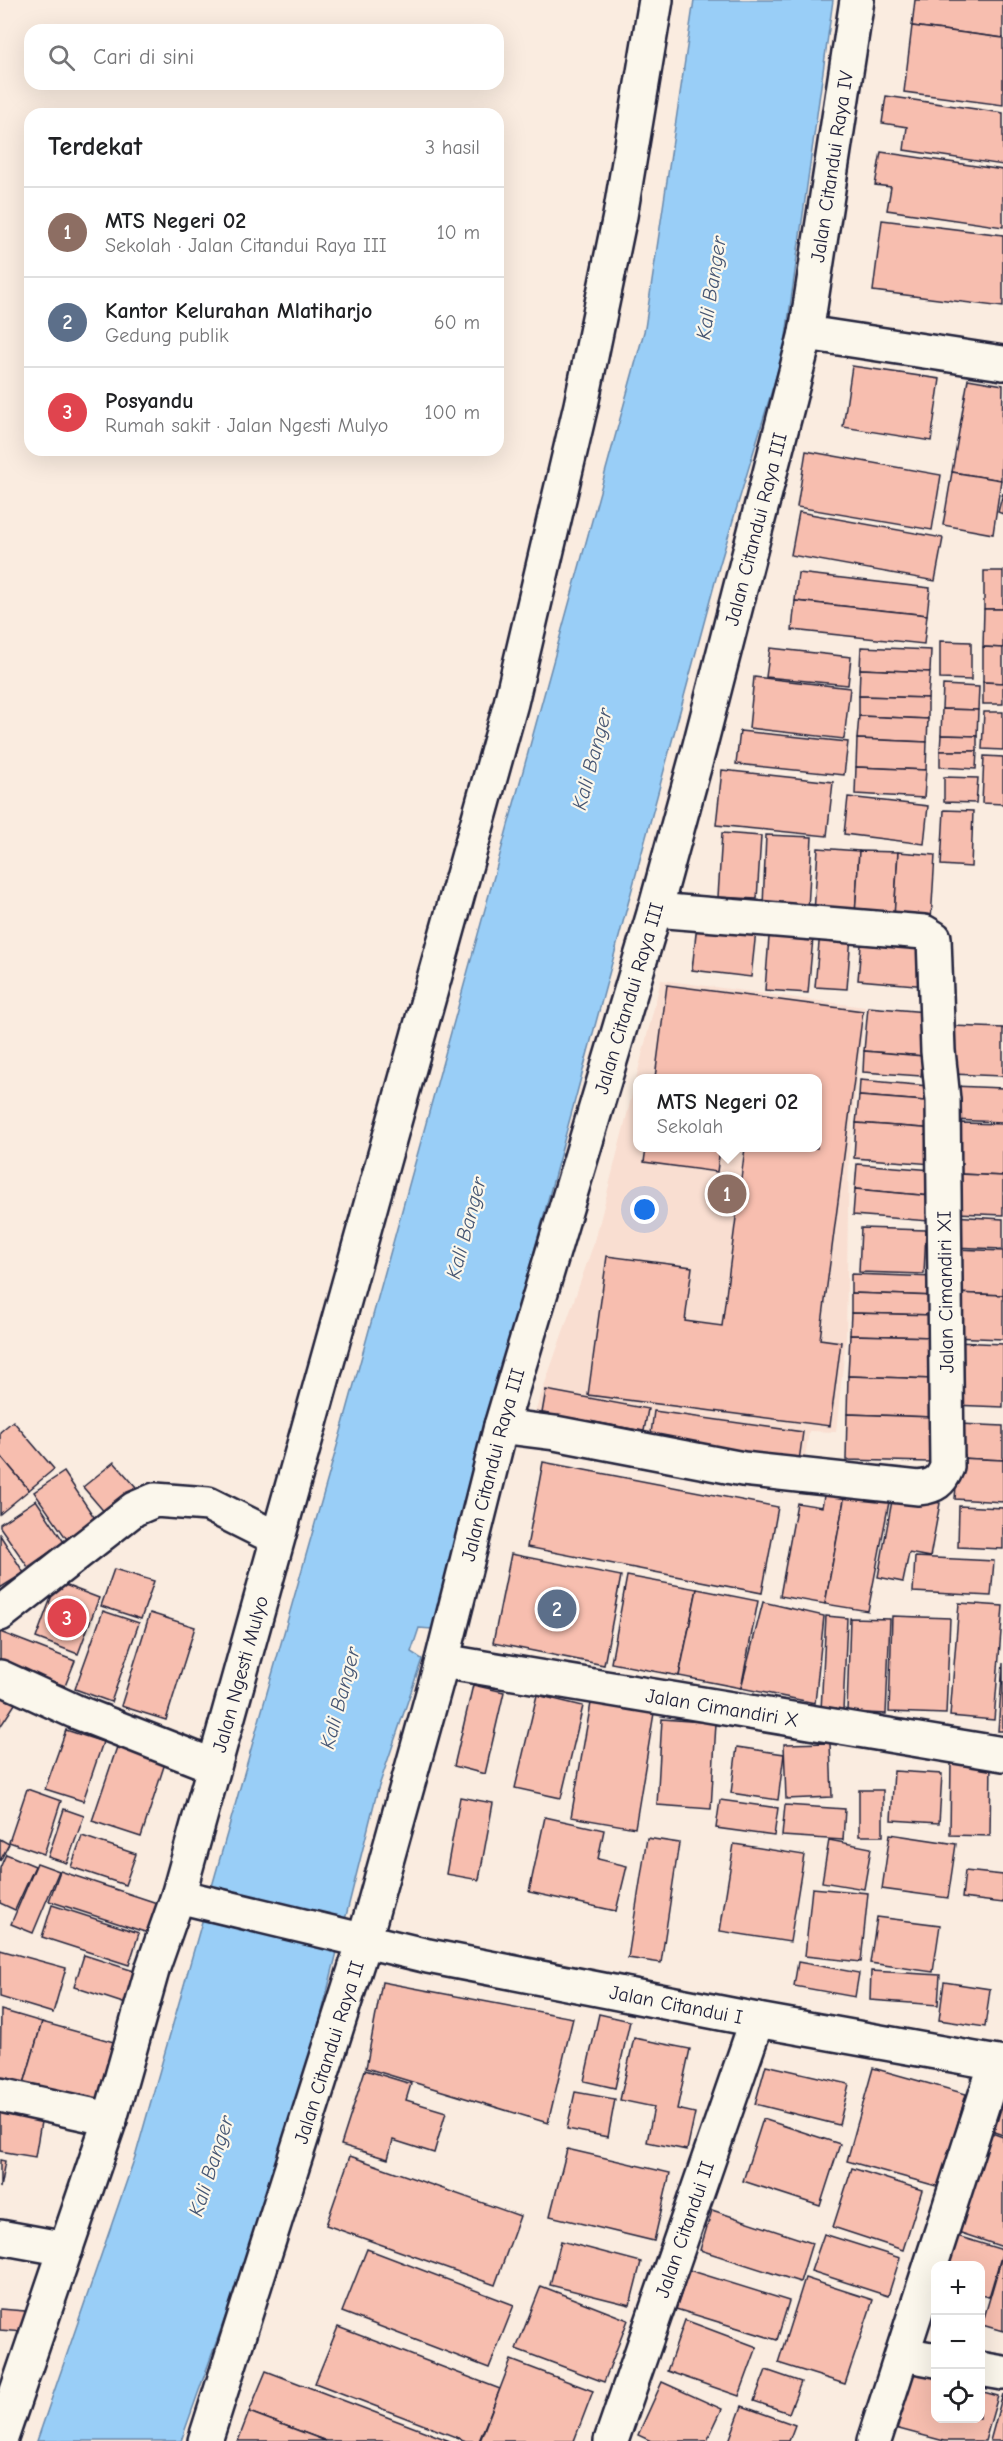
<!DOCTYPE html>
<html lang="id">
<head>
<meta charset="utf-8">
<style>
	body { margin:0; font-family:"Comic Neue",sans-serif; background:#f2f2f2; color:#202124 }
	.controls { position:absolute; right:18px; bottom:18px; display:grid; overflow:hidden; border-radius:12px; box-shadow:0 6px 24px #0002 }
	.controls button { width:54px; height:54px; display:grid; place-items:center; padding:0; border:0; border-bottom:2px solid #e0e0e0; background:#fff; color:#202124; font:30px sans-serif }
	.you { position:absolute; left:645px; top:1210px; width:21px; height:21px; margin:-15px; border:4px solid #fff; border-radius:50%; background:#1a73e8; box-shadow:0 0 0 9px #1a73e833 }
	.badge { display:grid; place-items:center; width:39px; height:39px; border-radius:50%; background:#1f6fb2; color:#fff; font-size:20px; font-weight:700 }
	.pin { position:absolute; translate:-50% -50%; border:3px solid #fff; box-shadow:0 2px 6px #0006 }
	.popup { position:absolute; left:633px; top:1074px; width:189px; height:78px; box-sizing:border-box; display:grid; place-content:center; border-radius:12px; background:#fff; filter:drop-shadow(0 2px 4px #0005); font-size:20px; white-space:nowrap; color:#757577 }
	.popup b { font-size:22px; color:#202124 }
	.popup::after { content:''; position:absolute; left:50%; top:100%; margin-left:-12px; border:12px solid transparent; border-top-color:#fff }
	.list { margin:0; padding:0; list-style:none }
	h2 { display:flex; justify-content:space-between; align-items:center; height:78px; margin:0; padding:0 24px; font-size:26px }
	h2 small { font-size:20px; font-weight:400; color:#757577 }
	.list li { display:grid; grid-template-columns:39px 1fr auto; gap:18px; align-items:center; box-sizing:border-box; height:90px; padding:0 24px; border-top:2px solid #e0e0e0 }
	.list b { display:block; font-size:22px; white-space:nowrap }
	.list p { margin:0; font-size:20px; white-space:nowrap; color:#757577 }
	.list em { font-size:20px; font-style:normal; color:#757577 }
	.icon { flex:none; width:33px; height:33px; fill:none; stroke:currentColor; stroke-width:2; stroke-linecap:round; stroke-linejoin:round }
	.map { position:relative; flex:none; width:1003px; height:2441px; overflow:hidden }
	.search { position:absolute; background:#fff; box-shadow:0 6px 24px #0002; left:24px; top:24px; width:480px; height:66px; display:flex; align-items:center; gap:15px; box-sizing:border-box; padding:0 21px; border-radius:18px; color:#757577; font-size:22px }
	.panel { position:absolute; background:#fff; box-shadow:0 6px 24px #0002; left:24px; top:108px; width:480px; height:348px; border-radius:18px }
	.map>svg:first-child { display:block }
</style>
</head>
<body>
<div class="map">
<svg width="1003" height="2441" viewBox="0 0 1003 2441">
	<rect width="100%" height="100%" fill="#faece0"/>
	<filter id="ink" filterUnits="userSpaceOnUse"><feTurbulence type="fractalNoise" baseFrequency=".0167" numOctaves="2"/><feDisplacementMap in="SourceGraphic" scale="12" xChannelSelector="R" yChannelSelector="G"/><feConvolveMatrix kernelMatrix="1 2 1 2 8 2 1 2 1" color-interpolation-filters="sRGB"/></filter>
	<g filter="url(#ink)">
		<path fill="#f9ded1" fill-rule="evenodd" d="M 661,980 L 865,1007 L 849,1151 L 846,1338 L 836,1432 L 809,1431 L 804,1465 L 534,1415 L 596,1237 ZM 637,1078 L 817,1078 L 817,1148 L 637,1148 Z"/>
		<polygon fill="#99cef7" stroke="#6989ac" stroke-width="1.5" points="694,0 833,0 784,350 719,567 432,1629 419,1628 411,1652 422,1659 377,1792 315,2040 263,2211 181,2441 37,2441 136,2154 339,1439 645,328"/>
		<g fill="#f7beaf" stroke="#22223b" stroke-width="1.5">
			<polygon points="915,0 1003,0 1003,38 912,26"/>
			<polygon points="912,26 1003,38 1003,105 904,92"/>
			<polygon points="886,96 1003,113 1003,165 904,150 907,127 882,123"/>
			<polygon points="881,152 1003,170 1003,227 887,210 891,187 875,185"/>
			<polygon points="882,220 1003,235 1003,307 873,291"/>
			<polygon points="852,366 940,379 931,441 843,427"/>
			<polygon points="968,379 1003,385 1001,480 952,472"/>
			<polygon points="806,451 941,475 932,530 797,507"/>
			<polygon points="952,472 1001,480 993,534 943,525"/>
			<polygon points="1003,493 1003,514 998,512"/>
			<polygon points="799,512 943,538 935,581 791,555"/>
			<rect x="984" y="571" width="19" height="38"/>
			<polygon points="798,573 930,588 927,615 795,601"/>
			<polygon points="795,601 927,615 924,644 792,630"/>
			<polygon points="984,609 1003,609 1003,648 983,647"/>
			<polygon points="940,641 971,642 971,680 940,679"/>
			<polygon points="861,647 931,650 930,672 860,669"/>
			<polygon points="983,647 1003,648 1003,683 983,682"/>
			<polygon points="770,648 851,657 848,685 766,677"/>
			<polygon points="860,669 930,672 928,698 859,696"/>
			<polygon points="754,677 850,688 844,739 749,728"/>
			<polygon points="983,682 1003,683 1003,704 983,704"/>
			<polygon points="943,685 979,687 978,710 942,709"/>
			<polygon points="859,696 928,698 928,719 859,716"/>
			<polygon points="942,709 978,710 977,736 941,735"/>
			<polygon points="984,712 1003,712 1003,750 982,749"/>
			<polygon points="859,716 928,719 927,742 857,739"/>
			<polygon points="740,731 848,742 844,775 736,764"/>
			<polygon points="941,735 977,736 977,751 940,751"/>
			<polygon points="857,739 927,742 926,770 856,767"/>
			<polygon points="940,751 977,751 976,769 940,767"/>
			<polygon points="984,756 1003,757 1003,804 982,803"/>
			<polygon points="856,767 926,770 924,798 855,794"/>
			<polygon points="722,770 833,782 827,836 716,825"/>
			<polygon points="944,777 978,778 976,803 944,802"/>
			<polygon points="848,797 928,806 924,844 844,834"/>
			<polygon points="944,810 973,811 971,867 941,865"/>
			<polygon points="722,833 761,836 757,899 718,897"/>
			<polygon points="766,835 812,837 808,909 763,906"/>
			<polygon points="818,848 859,851 855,916 814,914"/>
			<polygon points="859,851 898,852 894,918 855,916"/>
			<polygon points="898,852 935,855 931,920 894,918"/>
			<polygon points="698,915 757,922 751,977 692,970"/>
			<polygon points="770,924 814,927 808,993 765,990"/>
			<polygon points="820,932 851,935 847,989 815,987"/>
			<polygon points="862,933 931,939 927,986 858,980"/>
			<polygon points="667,985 863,1011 820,1339 841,1342 830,1426 588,1395 607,1256 692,1267 685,1321 722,1326 745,1148 817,1148 817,1078 655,1078"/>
			<polygon points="868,1007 926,1012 923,1056 864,1051"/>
			<polygon points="952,1026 1003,1028 1003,1076 951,1074"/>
			<polygon points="864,1051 923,1056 921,1076 863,1072"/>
			<polygon points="860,1080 940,1087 938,1102 859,1096"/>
			<polygon points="952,1086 1003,1088 1003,1122 951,1120"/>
			<polygon points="859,1096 938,1102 936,1129 856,1123"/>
			<polygon points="856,1123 936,1129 933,1164 854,1158"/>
			<polygon points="960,1123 1003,1124 1003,1176 959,1174"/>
			<polygon points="646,1148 720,1148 717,1172 644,1162"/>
			<polygon points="857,1164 933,1170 931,1196 855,1189"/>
			<polygon points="959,1174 1003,1176 1003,1215 957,1213"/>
			<polygon points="855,1189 931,1196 929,1221 853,1215"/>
			<polygon points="952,1216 1003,1219 1003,1249 951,1247"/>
			<polygon points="861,1228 926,1230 924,1274 859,1272"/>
			<polygon points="955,1249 1003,1251 1003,1295 953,1293"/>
			<polygon points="851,1274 936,1277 936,1296 851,1293"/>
			<polygon points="851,1293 936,1296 935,1315 851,1313"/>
			<polygon points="953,1293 1003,1295 1003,1339 951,1337"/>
			<polygon points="851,1313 935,1315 935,1337 850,1335"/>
			<polygon points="850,1335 935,1337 933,1379 848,1376"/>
			<polygon points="955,1342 1003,1344 1003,1407 952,1405"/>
			<polygon points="848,1376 933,1379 932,1417 847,1414"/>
			<polygon points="546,1390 648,1409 644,1431 542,1413"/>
			<polygon points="654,1411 803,1432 799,1461 650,1441"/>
			<polygon points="847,1414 932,1417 930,1462 846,1460"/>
			<polygon points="13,1421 54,1469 29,1490 0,1455 0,1432"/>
			<polygon points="959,1424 1003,1426 1003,1460 958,1458"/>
			<polygon points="0,1455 29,1490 0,1514"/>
			<polygon points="958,1458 1003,1460 1003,1502 955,1499"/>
			<polygon points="114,1462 136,1487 106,1514 83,1487"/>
			<polygon points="543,1462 778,1507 762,1593 527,1547"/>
			<polygon points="64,1472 100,1526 71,1545 34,1492"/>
			<polygon points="826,1485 846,1489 825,1604 780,1596 797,1503 822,1507"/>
			<polygon points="846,1489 890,1497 868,1611 825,1604"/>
			<polygon points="893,1495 940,1503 930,1557 909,1553 903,1582 878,1577"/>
			<polygon points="36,1500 64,1542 28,1567 0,1527 0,1524"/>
			<polygon points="959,1506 1003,1508 1003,1549 958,1547"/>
			<polygon points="0,1535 24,1573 0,1588"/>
			<polygon points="511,1554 621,1576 604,1665 493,1643"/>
			<polygon points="915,1557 994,1561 991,1596 913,1592"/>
			<polygon points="114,1569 154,1581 141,1619 101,1606"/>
			<polygon points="627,1576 697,1589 679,1676 611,1663"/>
			<polygon points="57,1582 99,1598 78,1654 36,1638"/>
			<polygon points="697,1589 758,1601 741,1688 679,1676"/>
			<polygon points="763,1602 824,1616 815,1703 741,1688"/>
			<polygon points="959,1603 1003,1606 994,1720 950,1716"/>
			<polygon points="103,1611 139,1623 111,1702 75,1689"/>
			<polygon points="150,1613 195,1627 166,1720 121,1706"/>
			<polygon points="826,1616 847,1618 843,1711 821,1710"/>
			<polygon points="892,1616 950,1618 946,1714 889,1712"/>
			<polygon points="850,1618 890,1619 886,1714 847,1712"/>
			<polygon points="0,1632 75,1661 65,1686 0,1661"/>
			<polygon points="1003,1663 1003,1731 998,1731"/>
			<polygon points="473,1685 504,1692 485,1774 454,1766"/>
			<polygon points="0,1686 19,1698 0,1727"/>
			<polygon points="537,1695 583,1706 561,1798 515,1788"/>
			<polygon points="591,1703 654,1713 635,1828 571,1817"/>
			<polygon points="662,1719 716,1723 711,1809 657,1805"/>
			<polygon points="66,1730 103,1742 83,1801 45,1789"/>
			<polygon points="830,1743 832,1797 786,1799 784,1744"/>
			<polygon points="118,1744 166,1760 141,1837 92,1821"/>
			<polygon points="737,1747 784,1754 778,1800 731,1793"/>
			<polygon points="951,1761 991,1761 990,1836 950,1835"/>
			<polygon points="894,1771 942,1774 939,1823 891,1820"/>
			<polygon points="27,1789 61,1801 44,1854 9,1842"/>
			<rect x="859" y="1790" width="24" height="46"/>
			<polygon points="460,1797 493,1803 479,1880 446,1874"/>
			<polygon points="720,1800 778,1808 774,1836 716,1828"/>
			<polygon points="785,1805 845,1809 843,1840 782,1836"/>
			<polygon points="64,1809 84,1816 67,1863 48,1857"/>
			<polygon points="545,1817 604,1830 598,1859 627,1866 616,1911 529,1892"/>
			<polygon points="890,1834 956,1844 948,1898 882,1889"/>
			<polygon points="82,1836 136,1854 125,1885 71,1867"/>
			<polygon points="647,1838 679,1843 661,1963 628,1958"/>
			<polygon points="0,1839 9,1844 0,1861"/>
			<polygon points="829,1840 871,1848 864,1889 822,1882"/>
			<polygon points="734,1844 804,1855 790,1942 720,1931"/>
			<polygon points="6,1854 35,1866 15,1910 0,1903 0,1868"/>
			<polygon points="37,1863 59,1871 33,1933 11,1924"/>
			<polygon points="60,1871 157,1903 148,1933 49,1901"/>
			<polygon points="965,1871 1003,1875 1003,1903 962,1898"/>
			<polygon points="812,1888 868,1893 861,1962 805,1956"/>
			<polygon points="52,1905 139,1933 129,1965 42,1937"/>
			<polygon points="877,1917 940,1925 933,1972 870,1963"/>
			<polygon points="0,1950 66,1968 53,2013 0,1997"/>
			<polygon points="84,1955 137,1972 126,2004 74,1987"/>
			<polygon points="798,1962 859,1973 855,1997 794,1986"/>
			<polygon points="871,1971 940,1975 938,2005 870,2000"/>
			<polygon points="382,1982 573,2018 548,2123 366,2068"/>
			<polygon points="944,1982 990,1989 985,2027 939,2020"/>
			<polygon points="1,2010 42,2022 24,2084 0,2078"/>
			<polygon points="599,2014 630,2021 615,2088 584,2081"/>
			<polygon points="42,2022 121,2044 102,2107 24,2084"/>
			<polygon points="634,2038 690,2049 677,2109 695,2113 687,2150 647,2142 654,2107 620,2100"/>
			<polygon points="766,2065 849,2084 839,2125 755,2104"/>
			<polygon points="873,2068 966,2094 940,2187 847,2161"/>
			<polygon points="365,2070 411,2084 406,2100 446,2112 434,2153 393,2140 388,2159 341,2145"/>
			<polygon points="575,2092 615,2099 608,2137 567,2129"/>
			<polygon points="1003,2102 1003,2135 994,2132"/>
			<polygon points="0,2103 43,2110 35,2157 0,2151"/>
			<polygon points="763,2119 840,2144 820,2206 743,2181"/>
			<polygon points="989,2132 1003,2137 1003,2247 958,2232"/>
			<polygon points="567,2149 670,2173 654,2241 550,2216"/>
			<polygon points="350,2156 520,2216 495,2285 326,2225"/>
			<polygon points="0,2160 5,2161 0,2188"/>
			<polygon points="852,2168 922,2190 903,2250 833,2227"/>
			<polygon points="712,2210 812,2243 800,2282 700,2250"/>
			<polygon points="824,2234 900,2258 888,2296 811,2271"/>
			<polygon points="957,2236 1003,2250 989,2297 980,2295 980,2266 948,2266"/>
			<polygon points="561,2241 641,2262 630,2305 550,2285"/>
			<polygon points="367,2249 514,2305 489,2368 342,2312"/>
			<polygon points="1003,2253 1003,2331 982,2325"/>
			<polygon points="689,2270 789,2301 777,2340 676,2309"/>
			<polygon points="805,2278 873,2300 845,2384 778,2363"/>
			<polygon points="541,2286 628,2320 604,2382 516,2349"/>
			<polygon points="0,2309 25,2311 24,2332 0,2330"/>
			<polygon points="685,2320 757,2347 739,2396 667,2371"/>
			<polygon points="338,2327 500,2389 479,2441 466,2441 315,2383"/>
			<polygon points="511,2360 593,2391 574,2441 480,2441"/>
			<polygon points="766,2370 801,2382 789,2413 754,2401"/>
			<polygon points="266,2371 450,2441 326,2441 249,2412"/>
			<polygon points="910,2371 936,2378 936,2418 980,2418 980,2391 998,2396 985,2441 944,2441 895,2428"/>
			<polygon points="662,2382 722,2409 707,2441 651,2441 638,2435"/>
			<polygon points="1003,2394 1003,2441 990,2441"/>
			<polygon points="742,2406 795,2425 789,2441 729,2441"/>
			<polygon points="249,2412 326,2441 238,2441"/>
		</g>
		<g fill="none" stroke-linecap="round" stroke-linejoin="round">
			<defs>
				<g id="minor">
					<polyline points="806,333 1003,363"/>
					<path d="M 501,1426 L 555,1433 L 743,1469 L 919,1488 C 935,1486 941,1482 947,1467 L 943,1100 L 938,1051 L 934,938 L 924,932 L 655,910"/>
					<polyline points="0,1614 134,1509 155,1500 208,1504 276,1538"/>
					<path id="s1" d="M 442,1661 L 1003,1754"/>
					<polyline points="0,1677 74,1711 214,1766"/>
					<path id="s2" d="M 178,1896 L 428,1956 L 757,2020 L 1003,2064"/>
					<polyline points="0,2095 110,2119"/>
					<polyline points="0,2237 66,2249"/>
					<polyline points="903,2354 936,2360"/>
					<polyline points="980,2369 1003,2373"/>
					<path id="s3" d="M 0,2441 L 110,2119 L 153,1967 L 178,1896 L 511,703 L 581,405 L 620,216 L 656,0"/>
					<path id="s4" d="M 205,2441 L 364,1941 L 442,1661 L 501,1426 L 655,910 L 699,749 L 806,333 L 857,0"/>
					<path id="s5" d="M 611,2441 L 757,2020"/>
					<polyline points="874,2441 996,2063"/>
				</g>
			</defs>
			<use href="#minor" stroke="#22223b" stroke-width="38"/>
			<use href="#minor" stroke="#fbf7ec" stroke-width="33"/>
		</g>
	</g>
	<g text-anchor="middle" stroke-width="4.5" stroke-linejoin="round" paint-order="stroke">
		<g font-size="20" fill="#22223b" stroke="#fbf7ec">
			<text dy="7" stroke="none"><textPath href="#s4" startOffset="2361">Jalan Citandui Raya IV</textPath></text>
			<text dy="7" stroke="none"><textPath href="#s4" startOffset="1990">Jalan Citandui Raya III</textPath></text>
			<text dy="7" stroke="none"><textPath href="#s4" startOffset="1504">Jalan Citandui Raya III</textPath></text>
			<text transform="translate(945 1292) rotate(-91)" y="7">Jalan Cimandiri XI</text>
			<text dy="7" stroke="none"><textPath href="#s4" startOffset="1018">Jalan Citandui Raya III</textPath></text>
			<text dy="7" stroke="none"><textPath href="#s3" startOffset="804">Jalan Ngesti Mulyo</textPath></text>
			<text dy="7" stroke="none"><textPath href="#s1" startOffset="284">Jalan Cimandiri X</textPath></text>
			<text dy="7" stroke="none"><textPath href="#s2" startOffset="510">Jalan Citandui I</textPath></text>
			<text dy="7" stroke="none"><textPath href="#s4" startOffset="408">Jalan Citandui Raya II</textPath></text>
			<text dy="7" stroke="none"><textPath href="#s5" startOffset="224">Jalan Citandui II</textPath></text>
		</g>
		<g font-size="21" font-style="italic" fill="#465673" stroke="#fbf7ec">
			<text transform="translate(711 288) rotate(-81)" y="7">Kali Banger</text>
			<text transform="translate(592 759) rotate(-75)" y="7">Kali Banger</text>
			<text transform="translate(466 1228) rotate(-75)" y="7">Kali Banger</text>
			<text transform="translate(340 1698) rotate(-75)" y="7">Kali Banger</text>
			<text transform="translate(211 2166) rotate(-72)" y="7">Kali Banger</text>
		</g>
	</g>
</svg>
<div class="controls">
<button>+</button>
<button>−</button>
<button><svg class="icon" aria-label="locate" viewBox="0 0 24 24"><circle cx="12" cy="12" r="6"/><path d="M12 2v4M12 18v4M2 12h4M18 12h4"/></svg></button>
</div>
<div class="you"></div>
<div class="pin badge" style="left:727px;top:1194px;background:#8d6e63">1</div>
<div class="popup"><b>MTS Negeri 02</b>Sekolah</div>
<div class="pin badge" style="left:557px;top:1609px;background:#5c6f8a">2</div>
<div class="pin badge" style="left:67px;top:1618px;background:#e0444e">3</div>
<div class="search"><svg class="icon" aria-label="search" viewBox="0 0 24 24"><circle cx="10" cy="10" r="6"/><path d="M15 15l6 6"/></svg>Cari di sini</div>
<section class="panel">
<h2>Terdekat<small>3 hasil</small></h2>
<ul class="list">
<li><span class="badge" style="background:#8d6e63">1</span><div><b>MTS Negeri 02</b><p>Sekolah · Jalan Citandui Raya III</p></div><em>10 m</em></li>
<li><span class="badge" style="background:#5c6f8a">2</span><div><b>Kantor Kelurahan Mlatiharjo</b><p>Gedung publik</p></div><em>60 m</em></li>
<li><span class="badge" style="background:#e0444e">3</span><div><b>Posyandu</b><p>Rumah sakit · Jalan Ngesti Mulyo</p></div><em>100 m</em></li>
</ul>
</section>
</div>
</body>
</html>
